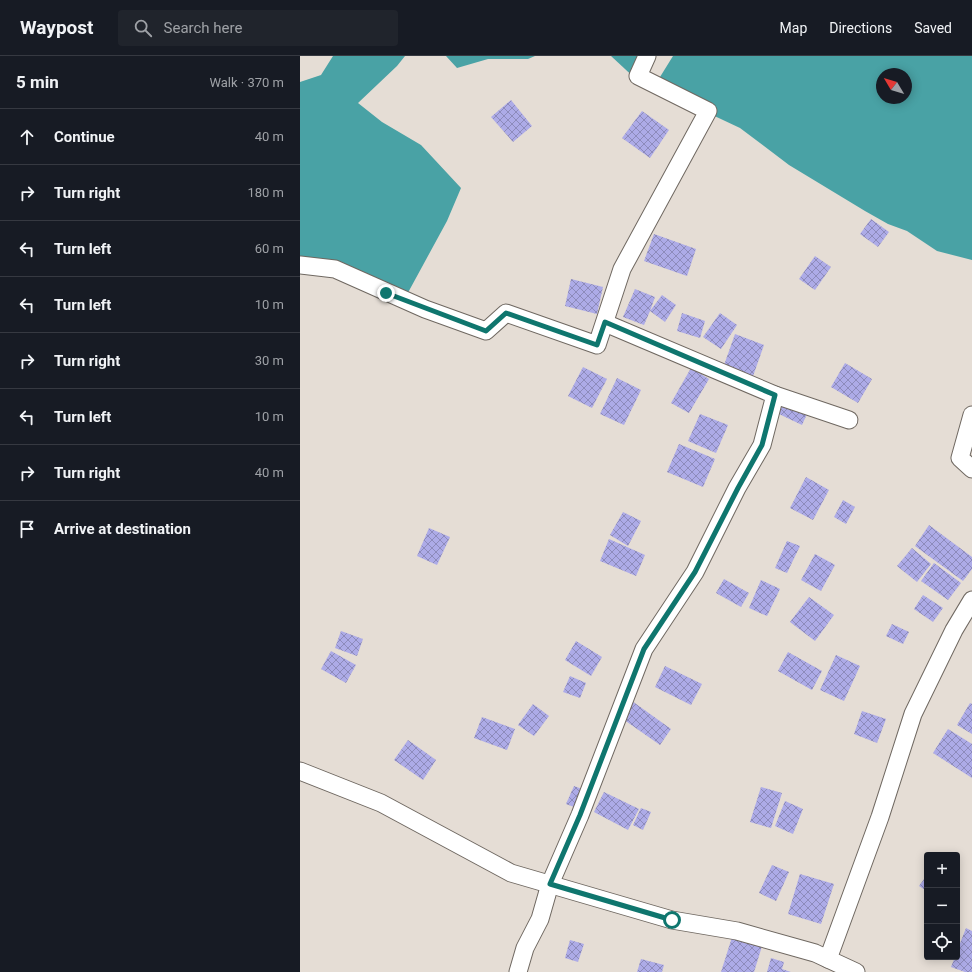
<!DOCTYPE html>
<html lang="en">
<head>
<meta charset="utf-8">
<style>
	body { margin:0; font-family:Roboto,sans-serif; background:#20242c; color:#f1f3f6 }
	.controls { position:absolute; right:12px; bottom:12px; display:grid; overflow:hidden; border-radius:4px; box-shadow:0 2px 10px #0003 }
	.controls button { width:36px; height:36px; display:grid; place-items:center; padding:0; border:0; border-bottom:1px solid #363941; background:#171b24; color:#f1f3f6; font:20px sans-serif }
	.compass { position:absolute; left:576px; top:12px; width:36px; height:36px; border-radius:50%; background:#171b24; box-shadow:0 2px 10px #0003; rotate:308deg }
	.stop { position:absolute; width:12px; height:12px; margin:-9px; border:3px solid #0f766e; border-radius:50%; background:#fff }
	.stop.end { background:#0f766e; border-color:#fff; box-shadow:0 1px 4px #0008 }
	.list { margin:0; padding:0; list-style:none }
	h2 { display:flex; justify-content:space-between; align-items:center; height:52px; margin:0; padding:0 16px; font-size:17px }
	h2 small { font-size:13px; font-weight:400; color:#9ea1a6 }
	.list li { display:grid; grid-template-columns:26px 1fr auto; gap:12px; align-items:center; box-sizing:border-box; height:56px; padding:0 16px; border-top:1px solid #363941 }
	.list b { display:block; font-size:15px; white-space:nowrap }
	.list em { font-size:13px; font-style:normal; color:#9ea1a6 }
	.icon { flex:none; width:22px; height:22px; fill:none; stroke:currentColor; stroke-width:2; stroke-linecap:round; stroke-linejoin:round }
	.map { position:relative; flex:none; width:672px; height:916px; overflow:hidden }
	header { display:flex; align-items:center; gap:24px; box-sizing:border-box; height:56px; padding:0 20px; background:#171b24; border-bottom:1px solid #363941 }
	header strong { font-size:19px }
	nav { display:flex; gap:22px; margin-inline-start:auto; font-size:14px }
	.search { width:280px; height:36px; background:#20242c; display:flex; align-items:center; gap:10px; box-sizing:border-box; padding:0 14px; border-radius:4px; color:#9ea1a6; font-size:15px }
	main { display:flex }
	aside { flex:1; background:#171b24 }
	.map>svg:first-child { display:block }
</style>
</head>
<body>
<header>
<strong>Waypost</strong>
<div class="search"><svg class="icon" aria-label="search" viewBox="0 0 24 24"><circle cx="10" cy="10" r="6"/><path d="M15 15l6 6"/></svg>Search here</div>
<nav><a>Map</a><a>Directions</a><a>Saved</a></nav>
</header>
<main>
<aside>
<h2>5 min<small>Walk · 370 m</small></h2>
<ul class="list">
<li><svg class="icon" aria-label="ahead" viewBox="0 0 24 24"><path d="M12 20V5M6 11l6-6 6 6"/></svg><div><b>Continue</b></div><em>40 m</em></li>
<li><svg class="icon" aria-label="right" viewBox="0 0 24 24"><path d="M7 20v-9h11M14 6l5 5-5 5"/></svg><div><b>Turn right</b></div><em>180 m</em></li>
<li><svg class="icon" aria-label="left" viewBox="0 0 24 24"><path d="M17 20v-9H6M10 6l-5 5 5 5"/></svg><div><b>Turn left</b></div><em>60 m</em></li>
<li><svg class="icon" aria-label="left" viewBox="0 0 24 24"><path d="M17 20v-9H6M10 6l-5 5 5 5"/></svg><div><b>Turn left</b></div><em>10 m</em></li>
<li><svg class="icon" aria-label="right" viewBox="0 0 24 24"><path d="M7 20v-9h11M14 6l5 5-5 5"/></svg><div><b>Turn right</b></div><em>30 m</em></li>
<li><svg class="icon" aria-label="left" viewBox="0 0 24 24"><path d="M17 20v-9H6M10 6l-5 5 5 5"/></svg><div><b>Turn left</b></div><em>10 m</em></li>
<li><svg class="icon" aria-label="right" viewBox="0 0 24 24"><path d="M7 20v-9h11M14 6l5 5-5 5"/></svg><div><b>Turn right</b></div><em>40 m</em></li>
<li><svg class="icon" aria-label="arrive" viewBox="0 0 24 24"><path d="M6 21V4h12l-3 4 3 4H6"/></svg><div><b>Arrive at destination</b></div></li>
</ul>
</aside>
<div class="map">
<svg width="672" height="916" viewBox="0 0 672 916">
	<defs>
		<pattern id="building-cross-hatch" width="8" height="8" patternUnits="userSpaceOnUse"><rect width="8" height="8" fill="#adabe7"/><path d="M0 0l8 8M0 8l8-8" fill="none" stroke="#8d8bbb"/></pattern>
	</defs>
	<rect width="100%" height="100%" fill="#e5ddd5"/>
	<g fill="#49a2a5" fill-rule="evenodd">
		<polygon points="33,0 105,0 97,10 58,47 82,66 121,89 161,132 147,165 104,244 0,207 0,26 21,19"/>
		<polygon points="146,0 235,0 228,3 188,3 157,12"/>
		<polygon points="311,0 353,0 339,26"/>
		<path d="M 373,0 L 672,0 L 672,204 L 637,195 L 607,175 L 588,168 L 565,155 L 489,109 L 440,72 L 406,56 L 354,37 L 360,21 ZM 582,18 L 606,18 L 606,42 L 582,42 Z"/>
	</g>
	<g fill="url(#building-cross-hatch)">
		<polygon points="211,44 232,70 213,86 191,61"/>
		<polygon points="342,55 369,74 350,102 322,82"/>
		<polygon points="571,163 589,176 578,191 560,178"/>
		<polygon points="354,178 396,193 387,220 344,205"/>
		<polygon points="515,200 531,211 515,234 499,223"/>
		<polygon points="271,223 303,231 297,258 265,250"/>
		<polygon points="335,233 355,241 350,255 362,239 376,249 365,266 350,255 344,269 323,261"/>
		<polygon points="382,257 405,265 400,282 377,275"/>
		<polygon points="420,257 437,269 421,293 403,281"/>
		<polygon points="435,278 464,289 452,323 423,312"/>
		<polygon points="545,307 572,323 558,347 531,331"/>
		<polygon points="283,311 307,323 292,352 268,340"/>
		<polygon points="391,312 409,323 389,357 371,347"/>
		<polygon points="317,322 341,334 324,369 300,358"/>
		<polygon points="483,347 507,358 502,369 479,358"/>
		<polygon points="400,358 428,369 416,397 388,385"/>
		<polygon points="379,388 415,403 403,431 367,416"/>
		<polygon points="506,421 529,434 513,464 490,452"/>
		<polygon points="543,444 555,451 546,468 534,461"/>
		<polygon points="323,456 341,465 328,490 310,479"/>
		<polygon points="629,469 672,501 672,513 663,525 615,490"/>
		<polygon points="129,472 150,481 137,509 117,500"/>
		<polygon points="309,483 345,499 336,520 300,505"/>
		<polygon points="487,485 500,490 487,517 475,512"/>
		<polygon points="612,492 631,508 617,526 597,510"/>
		<polygon points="515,498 535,509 521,535 501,524"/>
		<polygon points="634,507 661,527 648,544 621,525"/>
		<polygon points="424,523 449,537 441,551 416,537"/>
		<polygon points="461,524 480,533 467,560 449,552"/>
		<polygon points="623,539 643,552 633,566 614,553"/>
		<polygon points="509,541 534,559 515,585 490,566"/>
		<polygon points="592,568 609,576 603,588 586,580"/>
		<polygon points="41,575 63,583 57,600 35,592"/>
		<polygon points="276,585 302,601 291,620 265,604"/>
		<polygon points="31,595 56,609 46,627 21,613"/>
		<polygon points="488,596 522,615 512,634 478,615"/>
		<polygon points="536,599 560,610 544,645 520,634"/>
		<polygon points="365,610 402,628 391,649 355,631"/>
		<polygon points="270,620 286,627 280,642 263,636"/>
		<polygon points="332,645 371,673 360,689 320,661"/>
		<polygon points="670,647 672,648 672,678 657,669"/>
		<polygon points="233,648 249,660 234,680 218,669"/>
		<polygon points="562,655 586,663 577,687 554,678"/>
		<polygon points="182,661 215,673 207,694 174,682"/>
		<polygon points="648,673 672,688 672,722 633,697"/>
		<polygon points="108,684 136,704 123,724 94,704"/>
		<polygon points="274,730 282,733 274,751 266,748"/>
		<polygon points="461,731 482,737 471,772 450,766"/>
		<polygon points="304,736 339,753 328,774 294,756"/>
		<polygon points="485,745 503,753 493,778 475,770"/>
		<polygon points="341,752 351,756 343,774 333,769"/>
		<polygon points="472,809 489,816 476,845 459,837"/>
		<polygon points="500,818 534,828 521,868 488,858"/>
		<polygon points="627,819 627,835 619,830"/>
		<polygon points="666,872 672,875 672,916 665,916 651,911 655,901 657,901 657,895"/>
		<polygon points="433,878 463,887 454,916 421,916"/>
		<polygon points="270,884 284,888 278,906 265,902"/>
		<polygon points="471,902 484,906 482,913 491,916 467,916"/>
		<polygon points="341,903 364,909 362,916 337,916"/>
	</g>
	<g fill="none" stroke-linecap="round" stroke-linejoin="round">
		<defs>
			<g id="street">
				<polyline points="0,209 35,213 125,253 186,275 206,257 297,289 322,213 408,55 338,20 347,0"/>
				<polyline points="475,339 549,364"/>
				<polyline points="672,359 660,402 672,413"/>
				<polyline points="0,715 81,747 211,817 372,864 437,875 515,897 556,916"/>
				<polyline points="528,903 580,761 613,658 654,574 672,544"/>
				<polyline points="218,916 225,892 240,863 250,828 280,759 344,593 395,516 437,432 462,389 475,339 305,267"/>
			</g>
		</defs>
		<use href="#street" stroke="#6f6861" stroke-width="19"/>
		<use href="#street" stroke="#fff" stroke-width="17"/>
	</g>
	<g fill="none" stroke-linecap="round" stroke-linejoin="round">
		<polyline stroke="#0f766e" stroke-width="5" points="86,237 186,275 206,257 297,289 305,266 475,339 462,389 438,432 395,516 344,593 280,759 250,828 372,864"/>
	</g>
</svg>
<div class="controls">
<button>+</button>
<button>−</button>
<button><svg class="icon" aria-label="locate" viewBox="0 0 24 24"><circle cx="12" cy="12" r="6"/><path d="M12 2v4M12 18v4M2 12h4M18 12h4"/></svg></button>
</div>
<svg class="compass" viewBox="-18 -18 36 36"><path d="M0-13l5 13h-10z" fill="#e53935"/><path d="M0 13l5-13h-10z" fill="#9ea1a6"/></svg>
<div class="stop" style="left:372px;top:864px"></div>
<div class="stop end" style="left:86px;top:237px"></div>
</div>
</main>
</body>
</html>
